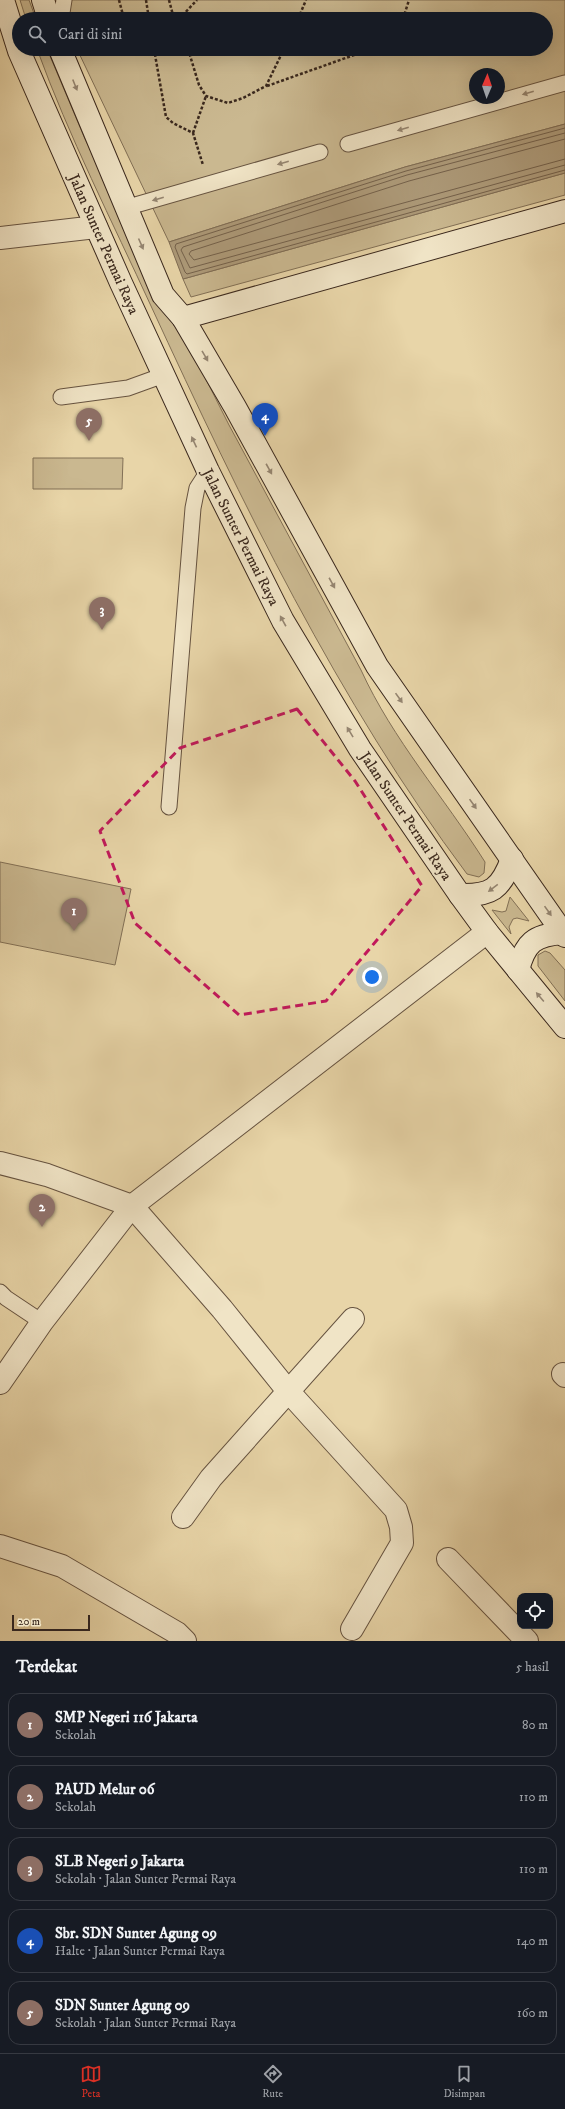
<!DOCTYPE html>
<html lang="id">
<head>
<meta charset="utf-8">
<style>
	body { margin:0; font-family:"IM FELL DW Pica",serif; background:#20242c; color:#f1f3f6 }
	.controls { position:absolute; right:12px; bottom:12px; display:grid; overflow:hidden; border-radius:8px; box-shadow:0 4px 16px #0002 }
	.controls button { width:36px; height:36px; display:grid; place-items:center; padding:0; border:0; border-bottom:1px solid #363941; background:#171b24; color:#f1f3f6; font:20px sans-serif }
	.compass { position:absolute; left:469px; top:68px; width:36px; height:36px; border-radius:50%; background:#171b24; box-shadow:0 4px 16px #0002; rotate:2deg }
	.scale { position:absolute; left:12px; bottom:10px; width:78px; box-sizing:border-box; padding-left:4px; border:2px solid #3a281d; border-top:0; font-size:11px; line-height:14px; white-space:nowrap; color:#3a281d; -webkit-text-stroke:3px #f0e4c6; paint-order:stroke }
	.you { position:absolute; left:372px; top:977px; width:14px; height:14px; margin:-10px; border:3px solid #fff; border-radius:50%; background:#1a73e8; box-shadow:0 0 0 6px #1a73e833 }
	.badge { display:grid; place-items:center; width:26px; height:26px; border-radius:50%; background:#d93025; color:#fff; font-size:13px; font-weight:700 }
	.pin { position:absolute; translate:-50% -33px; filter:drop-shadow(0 1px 2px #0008) }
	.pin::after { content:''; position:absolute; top:21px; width:14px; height:12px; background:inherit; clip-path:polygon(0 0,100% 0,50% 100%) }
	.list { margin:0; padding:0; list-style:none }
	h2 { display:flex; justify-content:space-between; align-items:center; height:52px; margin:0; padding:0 16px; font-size:17px }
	h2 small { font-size:13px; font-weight:400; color:#9ea1a6 }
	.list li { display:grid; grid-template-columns:26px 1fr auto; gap:12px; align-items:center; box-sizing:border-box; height:64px; margin:0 8px 8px; padding:0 8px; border:1px solid #363941; border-radius:12px }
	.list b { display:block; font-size:15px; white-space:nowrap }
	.list p { margin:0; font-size:13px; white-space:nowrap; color:#9ea1a6 }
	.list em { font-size:13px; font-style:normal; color:#9ea1a6 }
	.icon { flex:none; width:22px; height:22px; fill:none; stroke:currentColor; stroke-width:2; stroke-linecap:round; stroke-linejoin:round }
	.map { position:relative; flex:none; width:565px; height:1641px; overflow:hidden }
	.search { position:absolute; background:#171b24; box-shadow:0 4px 16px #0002; left:12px; right:12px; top:12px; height:44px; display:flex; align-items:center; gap:10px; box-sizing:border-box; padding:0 14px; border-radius:22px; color:#9ea1a6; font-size:15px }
	.sheet { height:412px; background:#171b24 }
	nav { display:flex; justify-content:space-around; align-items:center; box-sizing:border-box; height:56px; border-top:1px solid #363941; background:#171b24; font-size:11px; color:#9ea1a6 }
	nav a { display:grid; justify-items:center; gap:2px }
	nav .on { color:#d93025 }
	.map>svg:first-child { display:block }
</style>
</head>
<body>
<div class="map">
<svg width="565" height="1641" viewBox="0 0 565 1641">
	<rect width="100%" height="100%" fill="#e8d5a8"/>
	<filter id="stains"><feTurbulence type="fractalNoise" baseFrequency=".005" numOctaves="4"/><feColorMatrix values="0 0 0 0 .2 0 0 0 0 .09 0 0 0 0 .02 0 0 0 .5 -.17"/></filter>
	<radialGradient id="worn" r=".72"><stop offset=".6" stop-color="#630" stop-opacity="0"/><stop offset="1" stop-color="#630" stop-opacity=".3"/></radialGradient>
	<g fill="#cab890" stroke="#827056" fill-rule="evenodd">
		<polygon points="20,0 29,0 36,19 26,19"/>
		<path d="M 60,0 L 565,0 L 565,124 L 405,167 L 169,242 L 77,49 L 546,49 L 546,19 L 66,19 ZM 475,74 L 499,74 L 499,98 L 475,98 Z"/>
		<path d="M 37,49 L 47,49 L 85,139 L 229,425 L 361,670 C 393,740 444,797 485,862 L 484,873 L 479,877 L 467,874 C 338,702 241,501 151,306 C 112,221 69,137 37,49 Z"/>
		<polygon points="565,173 565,195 191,297 183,279"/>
		<polygon points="33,458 123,458 122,489 33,489"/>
		<polygon points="0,862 131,889 115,965 0,942"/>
		<polygon points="510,897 529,921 517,918 513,919 509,927 511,934 492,910 502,912 506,911"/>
		<polygon points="545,951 550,953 565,970 565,1001 538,966 538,955"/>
	</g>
	<polygon fill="#ad9a79" stroke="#7f6c54" points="565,124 565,173 183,279 169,242 405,167"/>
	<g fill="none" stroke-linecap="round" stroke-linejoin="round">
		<g stroke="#74614b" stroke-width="1">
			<polyline points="565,128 406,171 176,244 175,247 185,272 187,274 565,170"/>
			<polyline points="565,133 407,175 183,247 181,250 190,268 565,165"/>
			<polyline points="565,139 409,181 191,251 189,254 194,260 565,159"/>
		</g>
		<defs>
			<g id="lane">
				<polyline points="61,19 64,0"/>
				<polyline points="348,144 565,83"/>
				<polyline points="125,208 320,152"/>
				<polyline points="61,397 128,388 164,375"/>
				<polyline points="169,807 193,508 197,488 208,471"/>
				<polyline points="0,1292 6,1298 42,1322"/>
			</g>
			<g id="street">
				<polyline points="0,238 96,227"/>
				<polyline points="0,1163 47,1175 132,1206 222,1309 288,1391 396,1510 401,1527 402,1543 352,1629"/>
				<polyline points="563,1374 565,1376"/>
				<polyline points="0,1383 42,1322 132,1206 487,932"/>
				<polyline points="183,1517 211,1478 353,1319"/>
				<polyline points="0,1546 62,1566 177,1633 185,1641"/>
				<polyline points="448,1559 527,1641"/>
			</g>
			<g id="secondary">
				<polyline points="3,0 19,51 121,283 208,471 283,621 360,749 460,895 487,932 565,1027"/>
				<polyline points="43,0 49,19"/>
				<polyline points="60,49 163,295 183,318 235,407 377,666 565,936"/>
				<polyline points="183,318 565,211"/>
				<path d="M 460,895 C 491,896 501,889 512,859"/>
				<path d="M 518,970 C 525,943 534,935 563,933"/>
			</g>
		</defs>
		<use href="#lane" stroke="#665340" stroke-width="17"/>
		<use href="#street" stroke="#665340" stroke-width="24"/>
		<use href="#secondary" stroke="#3a281d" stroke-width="24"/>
		<g stroke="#3a281d" stroke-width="2.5" stroke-dasharray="3 2" stroke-linecap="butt">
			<polyline points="119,0 124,19"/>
			<polyline points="146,0 149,19"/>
			<polyline points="169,0 174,19"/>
			<polyline points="179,19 197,0"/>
			<polyline points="298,19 306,0"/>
			<polyline points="403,19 409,0"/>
			<polyline points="154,49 166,117 173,123 193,133 203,165"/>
			<polyline points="188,49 199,85 206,96 228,103 243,98 266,86 284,49"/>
			<polyline points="267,86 371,49"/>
			<polyline points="193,133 206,96"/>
		</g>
		<use href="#lane" stroke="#f0e4c6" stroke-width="15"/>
		<use href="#street" stroke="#f0e4c6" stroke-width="22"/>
		<use href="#secondary" stroke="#f0e4c6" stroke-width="22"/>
	</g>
	<defs><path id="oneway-solid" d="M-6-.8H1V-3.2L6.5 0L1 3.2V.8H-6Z"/></defs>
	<g fill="#958672">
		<use href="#oneway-solid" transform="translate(75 85) rotate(68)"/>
		<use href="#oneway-solid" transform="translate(528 93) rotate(164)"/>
		<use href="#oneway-solid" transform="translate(403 129) rotate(164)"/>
		<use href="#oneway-solid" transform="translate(283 163) rotate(164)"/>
		<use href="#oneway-solid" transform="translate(158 199) rotate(164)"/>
		<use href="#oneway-solid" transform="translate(141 244) rotate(66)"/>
		<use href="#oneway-solid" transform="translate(205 356) rotate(60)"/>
		<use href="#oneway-solid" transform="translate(194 442) rotate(-115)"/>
		<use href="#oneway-solid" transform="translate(269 469) rotate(61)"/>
		<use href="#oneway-solid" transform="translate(332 583) rotate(61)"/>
		<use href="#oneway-solid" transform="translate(283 621) rotate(-119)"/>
		<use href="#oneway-solid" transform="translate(399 698) rotate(55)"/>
		<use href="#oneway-solid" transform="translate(350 732) rotate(-121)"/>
		<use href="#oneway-solid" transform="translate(473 804) rotate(55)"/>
		<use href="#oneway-solid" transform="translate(493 888) rotate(143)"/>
		<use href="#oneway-solid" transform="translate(548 911) rotate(55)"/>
		<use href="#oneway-solid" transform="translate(540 997) rotate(-130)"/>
	</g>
	<path fill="none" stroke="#c2185b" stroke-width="3" stroke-dasharray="8 5" stroke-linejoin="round" d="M 297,709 L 355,781 L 422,886 L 326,1001 L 239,1015 L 135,923 L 100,831 L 180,748 Z"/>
	<g text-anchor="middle" stroke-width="4" stroke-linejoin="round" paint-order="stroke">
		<g font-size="15" fill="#3a281d" stroke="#f0e4c6">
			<text transform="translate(104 244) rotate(66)" y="5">Jalan Sunter Permai Raya</text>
			<text transform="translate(241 537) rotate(63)" y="5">Jalan Sunter Permai Raya</text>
			<text transform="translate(406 816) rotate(56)" y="5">Jalan Sunter Permai Raya</text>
		</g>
	</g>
	<rect width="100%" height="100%" filter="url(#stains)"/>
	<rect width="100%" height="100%" fill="url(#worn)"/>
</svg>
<div class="controls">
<button><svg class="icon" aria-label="locate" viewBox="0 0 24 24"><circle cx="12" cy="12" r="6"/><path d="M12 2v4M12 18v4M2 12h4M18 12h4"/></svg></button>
</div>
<svg class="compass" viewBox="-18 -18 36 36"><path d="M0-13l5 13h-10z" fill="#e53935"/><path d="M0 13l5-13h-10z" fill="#9ea1a6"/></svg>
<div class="scale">20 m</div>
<div class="you"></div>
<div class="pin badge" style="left:74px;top:931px;background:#8d6e63">1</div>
<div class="pin badge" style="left:42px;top:1227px;background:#8d6e63">2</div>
<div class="pin badge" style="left:102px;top:630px;background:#8d6e63">3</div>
<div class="pin badge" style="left:265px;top:436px;background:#1a4fb4">4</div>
<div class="pin badge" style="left:89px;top:441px;background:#8d6e63">5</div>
<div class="search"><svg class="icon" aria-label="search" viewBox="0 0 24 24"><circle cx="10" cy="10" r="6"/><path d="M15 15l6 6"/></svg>Cari di sini</div>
</div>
<section class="sheet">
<h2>Terdekat<small>5 hasil</small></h2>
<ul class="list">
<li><span class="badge" style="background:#8d6e63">1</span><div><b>SMP Negeri 116 Jakarta</b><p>Sekolah</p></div><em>80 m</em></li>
<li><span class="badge" style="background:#8d6e63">2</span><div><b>PAUD Melur 06</b><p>Sekolah</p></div><em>110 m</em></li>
<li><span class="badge" style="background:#8d6e63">3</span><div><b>SLB Negeri 9 Jakarta</b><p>Sekolah · Jalan Sunter Permai Raya</p></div><em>110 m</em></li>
<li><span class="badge" style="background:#1a4fb4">4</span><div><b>Sbr. SDN Sunter Agung 09</b><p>Halte · Jalan Sunter Permai Raya</p></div><em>140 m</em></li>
<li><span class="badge" style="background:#8d6e63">5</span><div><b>SDN Sunter Agung 09</b><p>Sekolah · Jalan Sunter Permai Raya</p></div><em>160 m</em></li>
</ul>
</section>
<nav>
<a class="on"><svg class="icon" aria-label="map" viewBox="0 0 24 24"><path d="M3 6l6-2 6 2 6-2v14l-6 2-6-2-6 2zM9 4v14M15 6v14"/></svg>Peta</a>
<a><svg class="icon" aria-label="directions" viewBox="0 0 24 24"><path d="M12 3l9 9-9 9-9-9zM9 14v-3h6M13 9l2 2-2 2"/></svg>Rute</a>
<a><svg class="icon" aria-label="saved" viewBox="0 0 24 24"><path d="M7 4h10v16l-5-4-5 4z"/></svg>Disimpan</a>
</nav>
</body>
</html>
